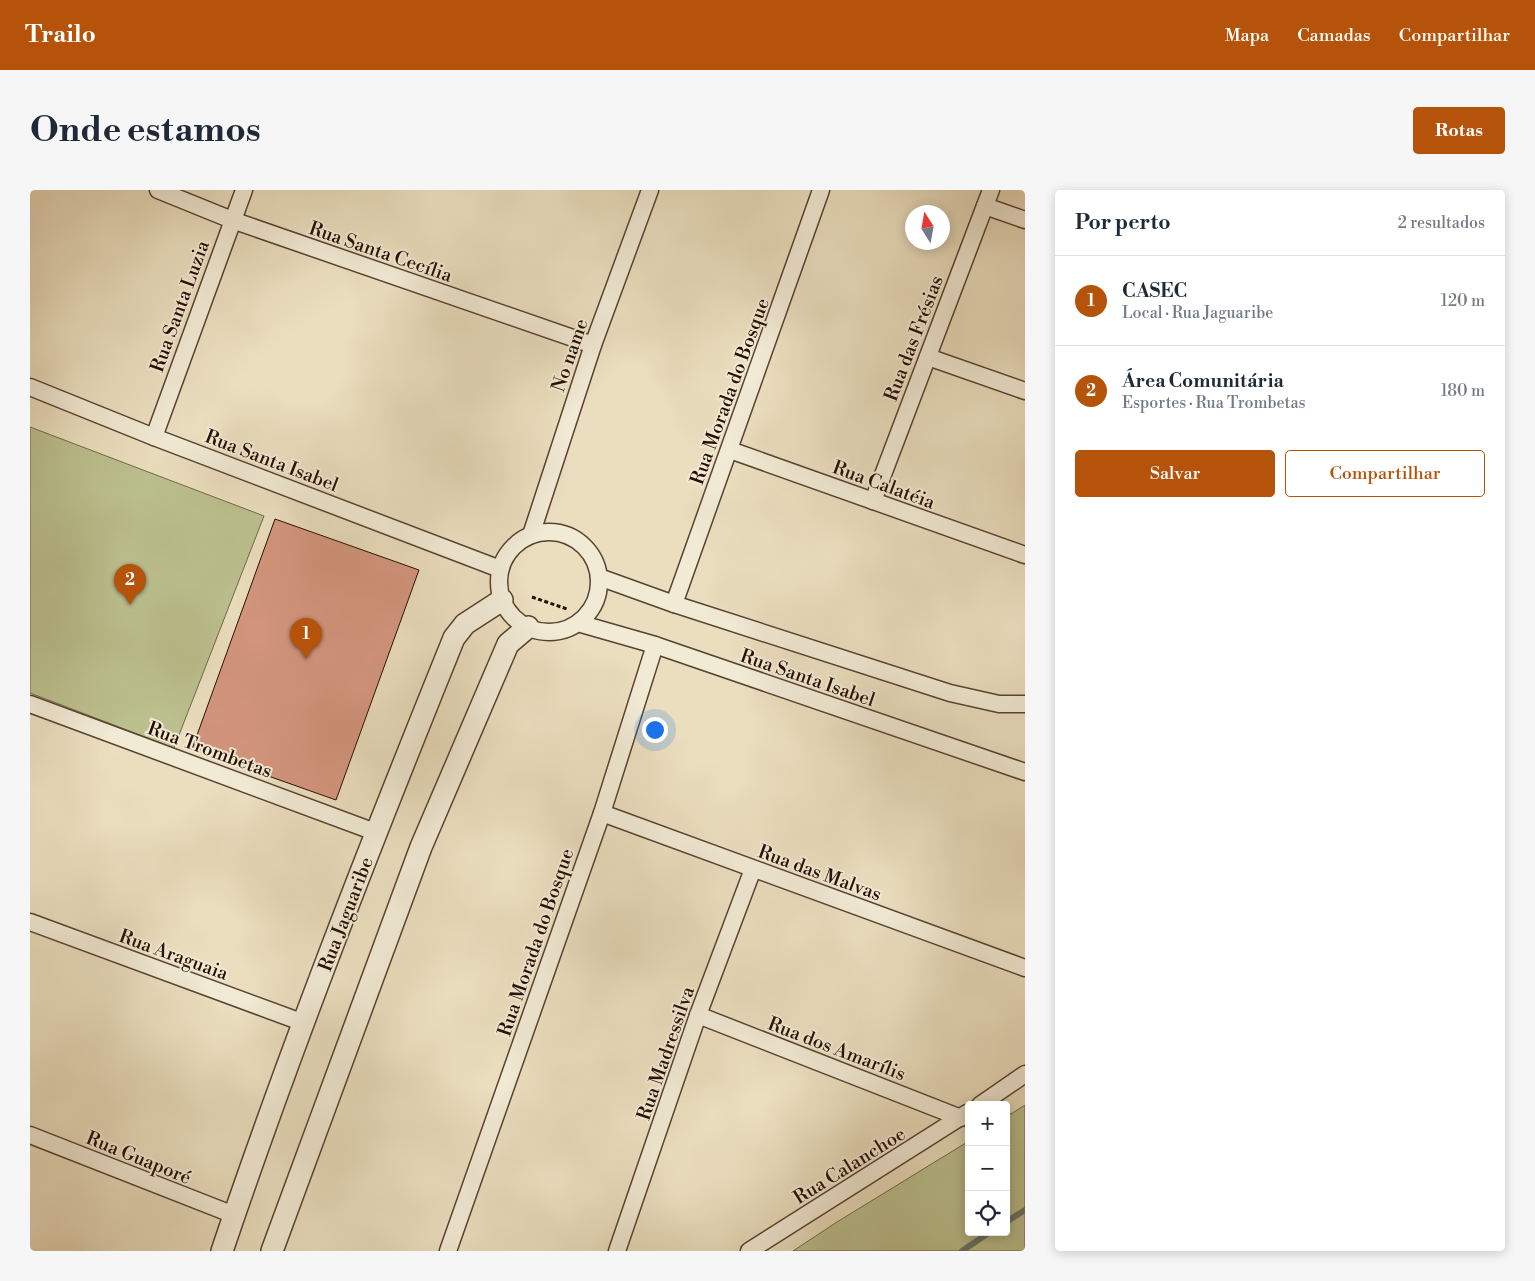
<!DOCTYPE html>
<html lang="pt">
<head>
<meta charset="utf-8">
<style>
	body { margin:0; font-family:"Libre Bodoni",serif; background:#f6f6f7; color:#1f2937 }
	.controls { position:absolute; right:15px; bottom:15px; display:grid; overflow:hidden; border-radius:5px; box-shadow:0 2px 12px #0003 }
	.controls button { width:45px; height:45px; display:grid; place-items:center; padding:0; border:0; border-bottom:1px solid #e0e1e3; background:#fff; color:#1f2937; font:25px sans-serif }
	.compass { position:absolute; left:875px; top:15px; width:45px; height:45px; border-radius:50%; background:#fff; box-shadow:0 2px 12px #0003; rotate:349deg }
	.you { position:absolute; left:624px; top:539px; width:18px; height:18px; margin:-12px; border:4px solid #fff; border-radius:50%; background:#1a73e8; box-shadow:0 0 0 8px #1a73e833 }
	.badge { display:grid; place-items:center; width:32px; height:32px; border-radius:50%; background:#b45309; color:#fff; font-size:16px; font-weight:700 }
	.pin { position:absolute; translate:-50% -41px; filter:drop-shadow(0 1px 2px #0008) }
	.pin::after { content:''; position:absolute; top:26px; width:18px; height:15px; background:inherit; clip-path:polygon(0 0,100% 0,50% 100%) }
	.list { margin:0; padding:0; list-style:none }
	h2 { display:flex; justify-content:space-between; align-items:center; height:65px; margin:0; padding:0 20px; font-size:21px }
	h2 small { font-size:16px; font-weight:400; color:#747a83 }
	.list li { display:grid; grid-template-columns:32px 1fr auto; gap:15px; align-items:center; box-sizing:border-box; height:90px; padding:0 20px; border-top:1px solid #e0e1e3 }
	.list b { display:block; font-size:19px; white-space:nowrap }
	.list p { margin:0; font-size:16px; white-space:nowrap; color:#747a83 }
	.list em { font-size:16px; font-style:normal; color:#747a83 }
	.actions { display:flex; gap:10px; padding:15px 20px }
	.actions a { flex:1; padding:11px 0; border:1px solid #b45309; border-radius:5px; text-align:center; font-size:18px; color:#b45309 }
	.actions .main { background:#b45309; color:#fff }
	.icon { flex:none; width:28px; height:28px; fill:none; stroke:currentColor; stroke-width:2; stroke-linecap:round; stroke-linejoin:round }
	.map { position:relative; flex:none; width:995px; height:1061px; overflow:hidden; border-radius:5px }
	header { display:flex; align-items:center; gap:30px; box-sizing:border-box; height:70px; padding:0 25px; background:#b45309; color:#fff }
	header strong { font-size:24px }
	nav { display:flex; gap:28px; margin-inline-start:auto; font-size:18px }
	.intro { display:flex; align-items:center; justify-content:space-between; box-sizing:border-box; height:120px; padding:0 30px }
	h1 { margin:0; font-size:35px }
	.button { padding:12px 22px; border-radius:5px; background:#b45309; color:#fff; font-size:18px; font-weight:700 }
	main { display:flex; gap:30px; padding:0 30px }
	aside { flex:1; background:#fff; border-radius:5px; box-shadow:0 2px 12px #0003 }
	.map>svg:first-child { display:block }
</style>
</head>
<body>
<header>
<strong>Trailo</strong>
<nav><a>Mapa</a><a>Camadas</a><a>Compartilhar</a></nav>
</header>
<div class="intro"><h1>Onde estamos</h1><a class="button">Rotas</a></div>
<main>
<div class="map">
<svg width="995" height="1061" viewBox="0 0 995 1061">
	<rect width="100%" height="100%" fill="#eadebe"/>
	<filter id="stains"><feTurbulence type="fractalNoise" baseFrequency=".004" numOctaves="4"/><feColorMatrix values="0 0 0 0 .2 0 0 0 0 .09 0 0 0 0 .02 0 0 0 .5 -.17"/></filter>
	<radialGradient id="worn" r=".72"><stop offset=".6" stop-color="#630" stop-opacity="0"/><stop offset="1" stop-color="#630" stop-opacity=".3"/></radialGradient>
	<g fill="#bbc08e" stroke="#716747">
		<polygon points="0,237 234,326 144,558 0,503"/>
		<polygon points="995,915 995,1061 763,1061 807,1032 939,951 939,1042 976,1042 976,927"/>
	</g>
	<g fill="none" stroke-linecap="round" stroke-linejoin="round">
		<g stroke="#6b766b" stroke-width="6">
			<polyline points="976,1032 995,1020"/>
			<polyline points="932,1061 960,1042"/>
		</g>
	</g>
	<polygon fill="#d4967e" stroke="#270e00" points="245,329 389,380 306,610 162,559"/>
	<g fill="none" stroke-linecap="round" stroke-linejoin="round">
		<defs>
			<g id="minor">
				<polyline points="128,0 202,30 563,155"/>
				<polyline points="955,16 995,30"/>
				<polyline points="898,167 995,201"/>
				<polyline points="0,197 124,247 470,379"/>
				<polyline points="124,247 214,0"/>
				<polyline points="700,260 995,365"/>
				<polyline points="843,311 961,0"/>
				<circle cx="519" cy="392" r="50"/>
				<polyline points="501,345 563,155 620,0"/>
				<polyline points="569,387 644,414 920,503 969,514 995,514"/>
				<polyline points="644,414 791,0"/>
				<polyline points="548,433 625,455 995,582"/>
				<polyline points="0,514 345,642"/>
				<polyline points="572,623 995,778"/>
				<polyline points="0,732 274,833"/>
				<polyline points="668,825 931,928"/>
				<polyline points="950,915 995,884"/>
				<polyline points="0,945 204,1025"/>
				<polyline points="418,1061 572,623 625,455"/>
				<polyline points="587,1061 668,825 723,679"/>
				<polyline points="719,1061 937,923"/>
			</g>
			<g id="tertiary">
				<path d="M 192,1061 C 262,854 342,651 424,448 L 435,434 L 472,410"/>
				<polyline points="242,1061 391,657 478,454 498,437"/>
			</g>
		</defs>
		<use href="#minor" stroke="#584230" stroke-width="19"/>
		<use href="#tertiary" stroke="#584230" stroke-width="24"/>
		<polyline stroke="#270e00" stroke-width="3" stroke-dasharray="4 2.5" stroke-linecap="butt" points="502,407 537,419"/>
		<use href="#minor" stroke="#f1ead5" stroke-width="16"/>
		<use href="#tertiary" stroke="#f1ead5" stroke-width="21"/>
	</g>
	<g text-anchor="middle" stroke-width="4" stroke-linejoin="round" paint-order="stroke">
		<g font-size="19" fill="#270e00" stroke="#f1ead5">
			<text transform="translate(351 61) rotate(19)" y="7">Rua Santa Cecília</text>
			<text transform="translate(149 116) rotate(-70)" y="7">Rua Santa Luzia</text>
			<text transform="translate(883 148) rotate(-69)" y="7">Rua das Frésias</text>
			<text transform="translate(539 165) rotate(-71)" y="7">No name</text>
			<text transform="translate(699 201) rotate(-70)" y="7">Rua Morada do Bosque</text>
			<text transform="translate(242 270) rotate(21)" y="7">Rua Santa Isabel</text>
			<text transform="translate(854 294) rotate(20)" y="7">Rua Calatéia</text>
			<text transform="translate(778 487) rotate(19)" y="7">Rua Santa Isabel</text>
			<text transform="translate(180 559) rotate(20)" y="7">Rua Trombetas</text>
			<text transform="translate(790 682) rotate(20)" y="7">Rua das Malvas</text>
			<text transform="translate(315 724) rotate(-69)" y="7">Rua Jaguaribe</text>
			<text transform="translate(505 752) rotate(-71)" y="7">Rua Morada do Bosque</text>
			<text transform="translate(144 764) rotate(20)" y="7">Rua Araguaia</text>
			<text transform="translate(807 858) rotate(21)" y="7">Rua dos Amarílis</text>
			<text transform="translate(635 863) rotate(-71)" y="7">Rua Madressilva</text>
			<text transform="translate(109 967) rotate(22)" y="7">Rua Guaporé</text>
			<text transform="translate(819 975) rotate(-32)" y="7">Rua Calanchoe</text>
		</g>
	</g>
	<rect width="100%" height="100%" filter="url(#stains)"/>
	<rect width="100%" height="100%" fill="url(#worn)"/>
</svg>
<div class="controls">
<button>+</button>
<button>−</button>
<button><svg class="icon" aria-label="locate" viewBox="0 0 24 24"><circle cx="12" cy="12" r="6"/><path d="M12 2v4M12 18v4M2 12h4M18 12h4"/></svg></button>
</div>
<svg class="compass" viewBox="-18 -18 36 36"><path d="M0-13l5 13h-10z" fill="#e53935"/><path d="M0 13l5-13h-10z" fill="#747a83"/></svg>
<div class="you"></div>
<div class="pin badge" style="left:276px;top:469px">1</div>
<div class="pin badge" style="left:100px;top:415px">2</div>
</div>
<aside>
<h2>Por perto<small>2 resultados</small></h2>
<ul class="list">
<li><span class="badge">1</span><div><b>CASEC</b><p>Local · Rua Jaguaribe</p></div><em>120 m</em></li>
<li><span class="badge">2</span><div><b>Área Comunitária</b><p>Esportes · Rua Trombetas</p></div><em>180 m</em></li>
</ul>
<div class="actions"><a class="main">Salvar</a><a>Compartilhar</a></div>
</aside>
</main>
</body>
</html>
